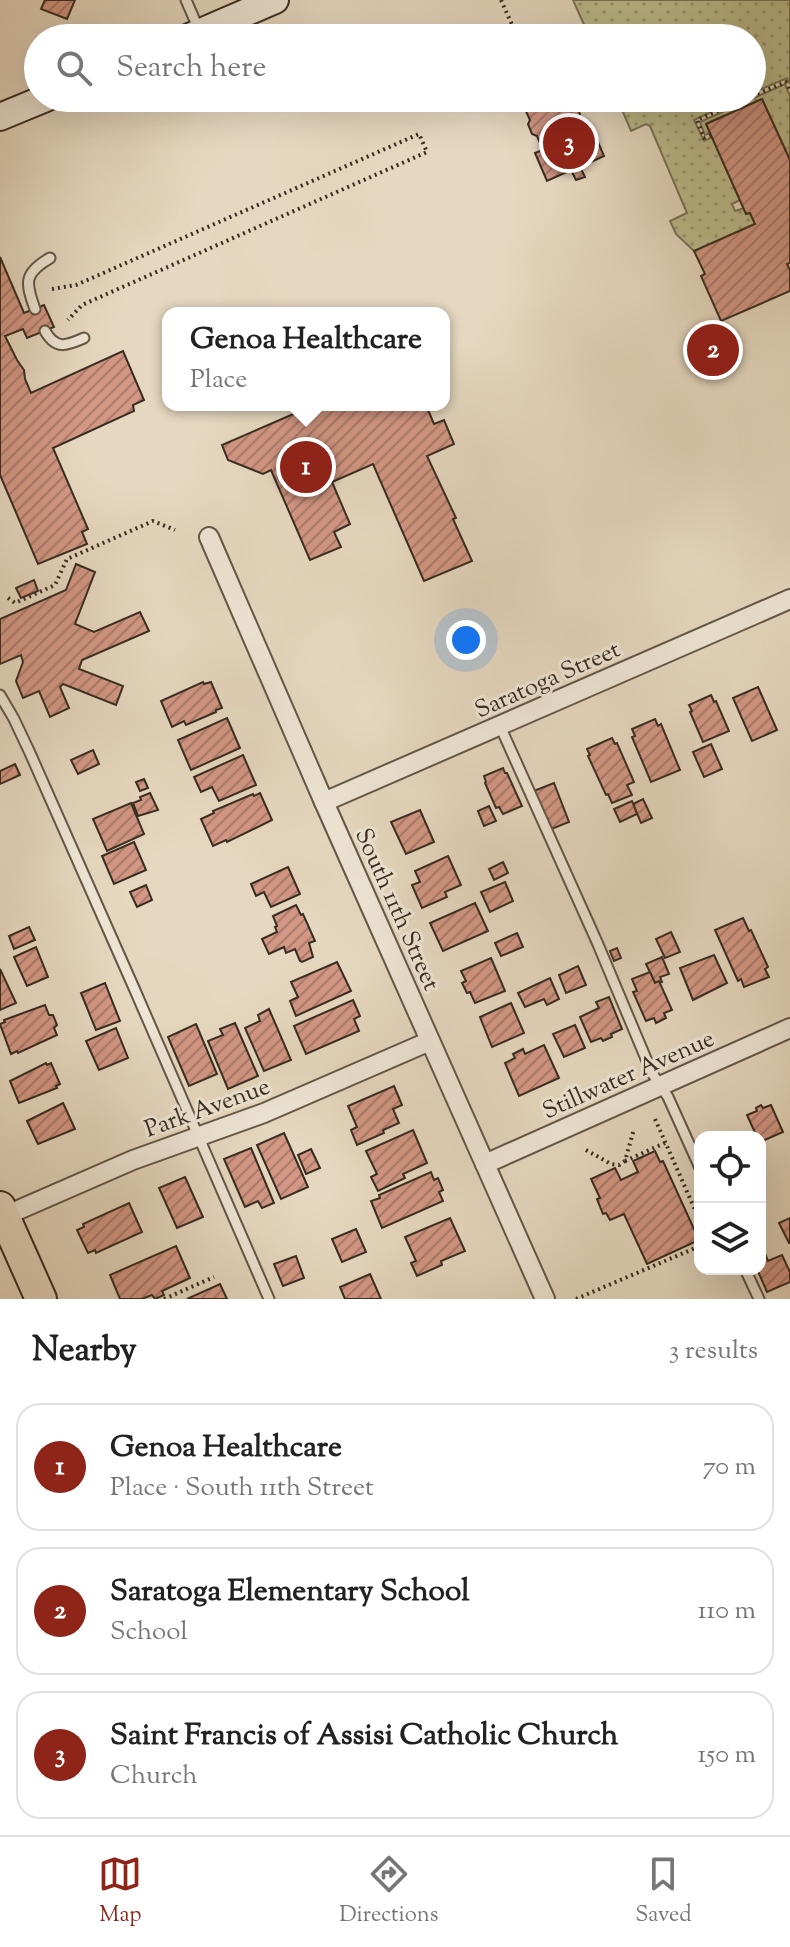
<!DOCTYPE html>
<html lang="en">
<head>
<meta charset="utf-8">
<style>
	body { margin:0; font-family:"Sorts Mill Goudy",serif; background:#f2f2f2; color:#222 }
	.controls { position:absolute; right:24px; bottom:24px; display:grid; overflow:hidden; border-radius:16px; box-shadow:0 8px 32px #0002 }
	.controls button { width:72px; height:72px; display:grid; place-items:center; padding:0; border:0; border-bottom:2px solid #e0e0e0; background:#fff; color:#222; font:40px sans-serif }
	.you { position:absolute; left:466px; top:640px; width:28px; height:28px; margin:-20px; border:6px solid #fff; border-radius:50%; background:#1a73e8; box-shadow:0 0 0 12px #1a73e833 }
	.badge { display:grid; place-items:center; width:52px; height:52px; border-radius:50%; background:#8f2418; color:#fff; font-size:26px; font-weight:700 }
	.pin { position:absolute; translate:-50% -50%; border:4px solid #fff; box-shadow:0 2px 8px #0006 }
	.popup { position:absolute; left:162px; top:307px; width:288px; height:104px; box-sizing:border-box; display:grid; place-content:center; border-radius:16px; background:#fff; filter:drop-shadow(0 2px 6px #0005); font-size:26px; white-space:nowrap; color:#767676 }
	.popup b { font-size:30px; color:#222 }
	.popup::after { content:''; position:absolute; left:50%; top:100%; margin-left:-16px; border:16px solid transparent; border-top-color:#fff }
	.list { margin:0; padding:0; list-style:none }
	h2 { display:flex; justify-content:space-between; align-items:center; height:104px; margin:0; padding:0 32px; font-size:34px }
	h2 small { font-size:26px; font-weight:400; color:#767676 }
	.list li { display:grid; grid-template-columns:52px 1fr auto; gap:24px; align-items:center; box-sizing:border-box; height:128px; margin:0 16px 16px; padding:0 16px; border:2px solid #e0e0e0; border-radius:24px }
	.list b { display:block; font-size:30px; white-space:nowrap }
	.list p { margin:0; font-size:26px; white-space:nowrap; color:#767676 }
	.list em { font-size:26px; font-style:normal; color:#767676 }
	.icon { flex:none; width:44px; height:44px; fill:none; stroke:currentColor; stroke-width:2; stroke-linecap:round; stroke-linejoin:round }
	.map { position:relative; flex:none; width:790px; height:1299px; overflow:hidden }
	.search { position:absolute; background:#fff; box-shadow:0 8px 32px #0002; left:24px; right:24px; top:24px; height:88px; display:flex; align-items:center; gap:20px; box-sizing:border-box; padding:0 28px; border-radius:44px; color:#767676; font-size:30px }
	.sheet { height:536px; background:#fff }
	nav { display:flex; justify-content:space-around; align-items:center; box-sizing:border-box; height:112px; border-top:2px solid #e0e0e0; background:#fff; font-size:22px; color:#767676 }
	nav a { display:grid; justify-items:center; gap:4px }
	nav .on { color:#8f2418 }
	.map>svg:first-child { display:block }
</style>
</head>
<body>
<div class="map">
<svg width="790" height="1299" viewBox="0 0 790 1299">
	<defs>
		<pattern id="grass-dots" width="8" height="8" patternUnits="userSpaceOnUse" patternTransform="scale(2)"><rect width="8" height="8" fill="#bdbc8d"/><path d="M2 2h.1M6 6h.1" fill="none" stroke="#9a9973" stroke-width="1.8" stroke-linecap="round"/></pattern>
		<pattern id="building-hatch" width="6" height="6" patternUnits="userSpaceOnUse" patternTransform="scale(2)"><rect width="6" height="6" fill="#d39784"/><path d="M-1 1l2-2M0 6l6-6M5 7l2-2" fill="none" stroke="#ac7b6c"/></pattern>
	</defs>
	<rect width="100%" height="100%" fill="#e6d8c0"/>
	<filter id="stains"><feTurbulence type="fractalNoise" baseFrequency=".0025" numOctaves="4"/><feColorMatrix values="0 0 0 0 .2 0 0 0 0 .09 0 0 0 0 .02 0 0 0 .5 -.17"/></filter>
	<radialGradient id="worn" r=".72"><stop offset=".6" stop-color="#630" stop-opacity="0"/><stop offset="1" stop-color="#630" stop-opacity=".3"/></radialGradient>
	<g fill="url(#grass-dots)" stroke="#7a7456" stroke-width="2">
		<polygon points="573,0 790,0 790,84 787,78 752,93 752,38 590,38"/>
		<polygon points="785,84 790,96 790,160 762,99 707,123 710,133 705,135 700,122"/>
		<polygon points="617,98 741,98 694,120 704,141 712,137 740,200 732,204 735,211 744,208 746,214 750,213 755,224 694,251 676,234 670,221 687,213 650,126 646,124 631,131"/>
	</g>
	<g fill="url(#building-hatch)" stroke="#372c20" stroke-width="2">
		<polygon points="45,0 75,0 67,19 41,9"/>
		<polygon points="520,98 569,98 571,102 575,104 580,114 578,118 584,132 592,128 604,156 580,167 585,177 576,180 571,170 547,181 535,153 543,150 537,136 532,134 528,124 530,120"/>
		<polygon points="762,99 790,160 790,263 787,264 790,270 790,291 721,321 701,276 705,274 694,251 755,224 750,213 746,214 706,124"/>
		<polygon points="0,257 24,313 44,305 54,327 27,338 23,329 5,336 17,360 24,370 25,379 31,393 123,351 144,400 133,405 134,411 53,448 88,529 82,532 87,544 38,564 0,475"/>
		<polygon points="314,405 426,405 434,424 444,420 454,444 427,456 456,518 453,519 472,561 424,581 373,464 332,482 350,524 334,532 341,547 310,560 271,470 263,474 228,460 222,445"/>
		<polygon points="76,564 95,572 75,624 94,632 140,612 149,631 82,660 79,669 123,686 116,705 63,684 60,687 69,708 50,717 39,691 23,698 16,681 23,662 21,655 0,664 0,619 66,590"/>
		<polygon points="34,580 38,591 21,598 16,588"/>
		<polygon points="203,682 204,684 211,682 222,708 216,710 216,712 186,725 184,721 172,727 161,701"/>
		<polygon points="758,687 777,730 752,741 733,698"/>
		<polygon points="711,695 714,702 716,701 729,731 703,742 690,712 692,711 689,705"/>
		<polygon points="227,718 240,748 191,770 178,740"/>
		<polygon points="655,719 658,726 661,724 680,770 651,782 632,737 635,736 632,729"/>
		<polygon points="612,738 615,744 617,743 634,782 627,785 632,795 612,803 608,794 606,795 588,756 590,755 587,749"/>
		<polygon points="711,744 722,769 704,777 693,752"/>
		<polygon points="93,750 99,764 78,774 71,760"/>
		<polygon points="243,755 256,785 219,801 212,787 201,792 194,777"/>
		<polygon points="15,764 20,775 0,784 0,771"/>
		<polygon points="503,768 505,773 507,773 522,806 503,814 499,807 496,808 485,783 486,782 484,776"/>
		<polygon points="144,779 148,788 140,791 136,782"/>
		<polygon points="554,783 569,822 549,830 531,792"/>
		<polygon points="150,793 158,810 138,816 133,803 141,800 140,797"/>
		<polygon points="260,793 272,820 227,842 226,840 213,846 201,819 214,813 213,811 253,794 254,796"/>
		<polygon points="643,799 652,818 641,823 633,804"/>
		<polygon points="632,801 637,814 620,822 614,809"/>
		<polygon points="131,803 144,834 107,851 93,819"/>
		<polygon points="489,806 496,821 484,826 478,811"/>
		<polygon points="420,810 434,842 406,854 391,822"/>
		<polygon points="134,842 146,870 114,884 102,856"/>
		<polygon points="448,856 461,885 445,892 447,897 422,908 412,885 420,882 415,871"/>
		<polygon points="503,862 508,873 494,880 489,869"/>
		<polygon points="288,867 300,894 271,907 264,892 256,896 251,884"/>
		<polygon points="505,882 513,901 490,912 481,892"/>
		<polygon points="146,885 152,900 137,907 130,892"/>
		<polygon points="475,903 488,931 443,951 430,923"/>
		<polygon points="296,905 301,915 303,914 315,941 309,943 313,957 302,962 300,961 295,949 286,953 284,947 269,954 262,939 277,932 275,927 277,926 273,916"/>
		<polygon points="743,918 749,931 751,930 768,967 765,969 769,977 744,987 741,979 738,981 715,930"/>
		<polygon points="29,927 35,940 14,949 9,936"/>
		<polygon points="671,932 680,952 665,958 656,939"/>
		<polygon points="517,933 523,947 501,956 495,943"/>
		<polygon points="36,947 48,977 27,986 14,957"/>
		<polygon points="617,948 621,958 614,961 610,951"/>
		<polygon points="714,955 727,983 693,1000 680,968"/>
		<polygon points="662,957 669,974 660,977 662,982 655,983 646,964"/>
		<polygon points="491,958 505,991 475,1003 470,992 467,993 462,983 466,981 461,971"/>
		<polygon points="337,962 351,991 296,1016 290,1001 298,997 291,982"/>
		<polygon points="578,966 586,985 566,993 559,975"/>
		<polygon points="0,969 16,1003 0,1010"/>
		<polygon points="650,972 655,983 659,981 672,1010 664,1013 666,1018 656,1023 654,1018 646,1021 633,992 637,991 632,979"/>
		<polygon points="550,978 559,999 547,1005 544,999 525,1007 518,993"/>
		<polygon points="105,983 120,1021 96,1030 81,993"/>
		<polygon points="609,997 622,1029 611,1034 612,1037 603,1041 601,1038 591,1042 580,1017 599,1008 596,1002"/>
		<polygon points="353,1000 360,1016 354,1019 359,1031 306,1054 294,1026"/>
		<polygon points="511,1003 524,1033 492,1047 480,1017"/>
		<polygon points="45,1005 49,1015 53,1015 57,1025 54,1028 57,1035 18,1053 17,1051 11,1054 0,1024 5,1022 4,1020"/>
		<polygon points="269,1009 291,1060 264,1071 245,1028 260,1021 258,1015"/>
		<polygon points="235,1023 258,1076 228,1089 208,1041 223,1035 220,1029"/>
		<polygon points="196,1024 217,1074 189,1086 168,1037"/>
		<polygon points="575,1025 585,1048 564,1057 553,1034"/>
		<polygon points="116,1028 128,1058 99,1070 86,1041"/>
		<polygon points="544,1045 559,1078 519,1096 505,1063 515,1058 513,1054 523,1049 525,1054"/>
		<polygon points="46,1063 47,1065 51,1063 60,1084 56,1086 57,1088 19,1103 10,1081"/>
		<polygon points="394,1086 402,1105 393,1109 399,1123 383,1130 384,1133 357,1145 351,1130 357,1127 348,1106"/>
		<polygon points="63,1103 75,1129 38,1144 27,1121"/>
		<polygon points="761,1105 763,1108 771,1105 783,1132 760,1142 760,1137 757,1137 747,1115 757,1111 756,1108"/>
		<polygon points="413,1130 427,1163 403,1174 405,1178 378,1191 371,1177 377,1174 366,1151"/>
		<polygon points="284,1133 308,1187 281,1199 257,1145"/>
		<polygon points="251,1148 274,1203 262,1208 258,1201 245,1207 224,1159"/>
		<polygon points="311,1149 320,1168 306,1174 298,1155"/>
		<polygon points="655,1151 660,1162 663,1161 699,1240 647,1264 624,1214 610,1220 606,1213 603,1214 597,1199 600,1198 591,1179 615,1168 621,1180 638,1172 633,1161"/>
		<polygon points="431,1172 434,1180 438,1178 443,1190 439,1192 443,1201 382,1228 371,1201 380,1198 379,1195"/>
		<polygon points="185,1177 203,1217 177,1228 159,1188"/>
		<polygon points="129,1203 142,1232 96,1253 95,1250 88,1253 77,1230 84,1227 83,1224"/>
		<polygon points="450,1218 465,1251 441,1261 442,1265 417,1276 411,1263 416,1261 405,1237"/>
		<polygon points="790,1218 790,1243 789,1243 779,1223"/>
		<polygon points="356,1229 366,1252 342,1262 332,1239"/>
		<polygon points="176,1246 190,1278 162,1291 164,1295 155,1299 152,1295 142,1299 120,1299 110,1275"/>
		<polygon points="764,1251 768,1261 782,1255 790,1272 790,1282 767,1292 757,1269 760,1269 760,1253"/>
		<polygon points="296,1256 304,1278 283,1286 274,1264"/>
		<polygon points="370,1274 381,1299 345,1299 340,1287"/>
		<polygon points="220,1284 227,1299 187,1299"/>
	</g>
	<g fill="none" stroke-linecap="round" stroke-linejoin="round">
		<defs>
			<g id="service">
				<polyline points="186,0 199,30"/>
				<path d="M 35,309 C 25,282 24,273 50,258"/>
				<path d="M 45,331 C 56,350 66,346 84,338"/>
				<polyline points="0,695 14,719 30,753 134,988 269,1299"/>
				<polyline points="500,726 597,942 652,1073 668,1097 700,1168"/>
				<polyline points="745,1269 759,1299"/>
			</g>
			<g id="minor">
				<polyline points="209,537 324,802 545,1299"/>
				<polyline points="324,802 790,599"/>
				<polyline points="485,1164 790,1028"/>
				<polyline points="0,1218 133,1160 264,1113 430,1041"/>
			</g>
			<g id="secondary">
				<polyline points="187,38 275,0"/>
				<polyline points="0,117 46,98"/>
			</g>
			<polyline id="primary" points="0,1207 41,1299"/>
		</defs>
		<use href="#service" stroke="#635748" stroke-width="13"/>
		<use href="#minor" stroke="#635748" stroke-width="22"/>
		<use href="#secondary" stroke="#372c20" stroke-width="30"/>
		<use href="#primary" stroke="#372c20" stroke-width="34"/>
		<g stroke="#372c20" stroke-width="4" stroke-dasharray="2 4" stroke-linecap="butt">
			<polyline points="501,0 518,38"/>
			<polyline points="752,96 786,82 790,91"/>
			<polyline points="711,135 704,138 697,120 748,98"/>
			<polyline points="52,289 76,285 419,134 427,152 82,305 68,320"/>
			<polyline points="8,598 15,603 55,585 67,559 153,521 175,530"/>
			<polyline points="655,1119 700,1221"/>
			<polyline points="586,1150 611,1164 619,1165 625,1161 634,1129"/>
			<polyline points="625,1161 665,1143"/>
			<polyline points="164,1299 214,1277"/>
			<polyline points="576,1299 700,1246"/>
		</g>
		<use href="#service" stroke="#efe6d6" stroke-width="9"/>
		<use href="#minor" stroke="#efe6d6" stroke-width="18"/>
		<use href="#secondary" stroke="#efe6d6" stroke-width="26"/>
		<use href="#primary" stroke="#e6d8c0" stroke-width="30"/>
	</g>
	<g text-anchor="middle" stroke-width="6" stroke-linejoin="round" paint-order="stroke">
		<g font-size="24" fill="#372c20" stroke="#efe6d6">
			<text transform="translate(547 679) rotate(-24)" y="8">Saratoga Street</text>
			<text transform="translate(398 909) rotate(66)" y="8">South 11th Street</text>
			<text transform="translate(628 1074) rotate(-24)" y="8">Stillwater Avenue</text>
			<text transform="translate(207 1107) rotate(-20)" y="8">Park Avenue</text>
		</g>
	</g>
	<rect width="100%" height="100%" filter="url(#stains)"/>
	<rect width="100%" height="100%" fill="url(#worn)"/>
</svg>
<div class="controls">
<button><svg class="icon" aria-label="locate" viewBox="0 0 24 24"><circle cx="12" cy="12" r="6"/><path d="M12 2v4M12 18v4M2 12h4M18 12h4"/></svg></button>
<button><svg class="icon" aria-label="layers" viewBox="0 0 24 24"><path d="M12 4l9 5-9 5-9-5zM3 14l9 5 9-5"/></svg></button>
</div>
<div class="you"></div>
<div class="pin badge" style="left:306px;top:467px">1</div>
<div class="popup"><b>Genoa Healthcare</b>Place</div>
<div class="pin badge" style="left:713px;top:350px">2</div>
<div class="pin badge" style="left:569px;top:143px">3</div>
<div class="search"><svg class="icon" aria-label="search" viewBox="0 0 24 24"><circle cx="10" cy="10" r="6"/><path d="M15 15l6 6"/></svg>Search here</div>
</div>
<section class="sheet">
<h2>Nearby<small>3 results</small></h2>
<ul class="list">
<li><span class="badge">1</span><div><b>Genoa Healthcare</b><p>Place · South 11th Street</p></div><em>70 m</em></li>
<li><span class="badge">2</span><div><b>Saratoga Elementary School</b><p>School</p></div><em>110 m</em></li>
<li><span class="badge">3</span><div><b>Saint Francis of Assisi Catholic Church</b><p>Church</p></div><em>150 m</em></li>
</ul>
</section>
<nav>
<a class="on"><svg class="icon" aria-label="map" viewBox="0 0 24 24"><path d="M3 6l6-2 6 2 6-2v14l-6 2-6-2-6 2zM9 4v14M15 6v14"/></svg>Map</a>
<a><svg class="icon" aria-label="directions" viewBox="0 0 24 24"><path d="M12 3l9 9-9 9-9-9zM9 14v-3h6M13 9l2 2-2 2"/></svg>Directions</a>
<a><svg class="icon" aria-label="saved" viewBox="0 0 24 24"><path d="M7 4h10v16l-5-4-5 4z"/></svg>Saved</a>
</nav>
</body>
</html>
